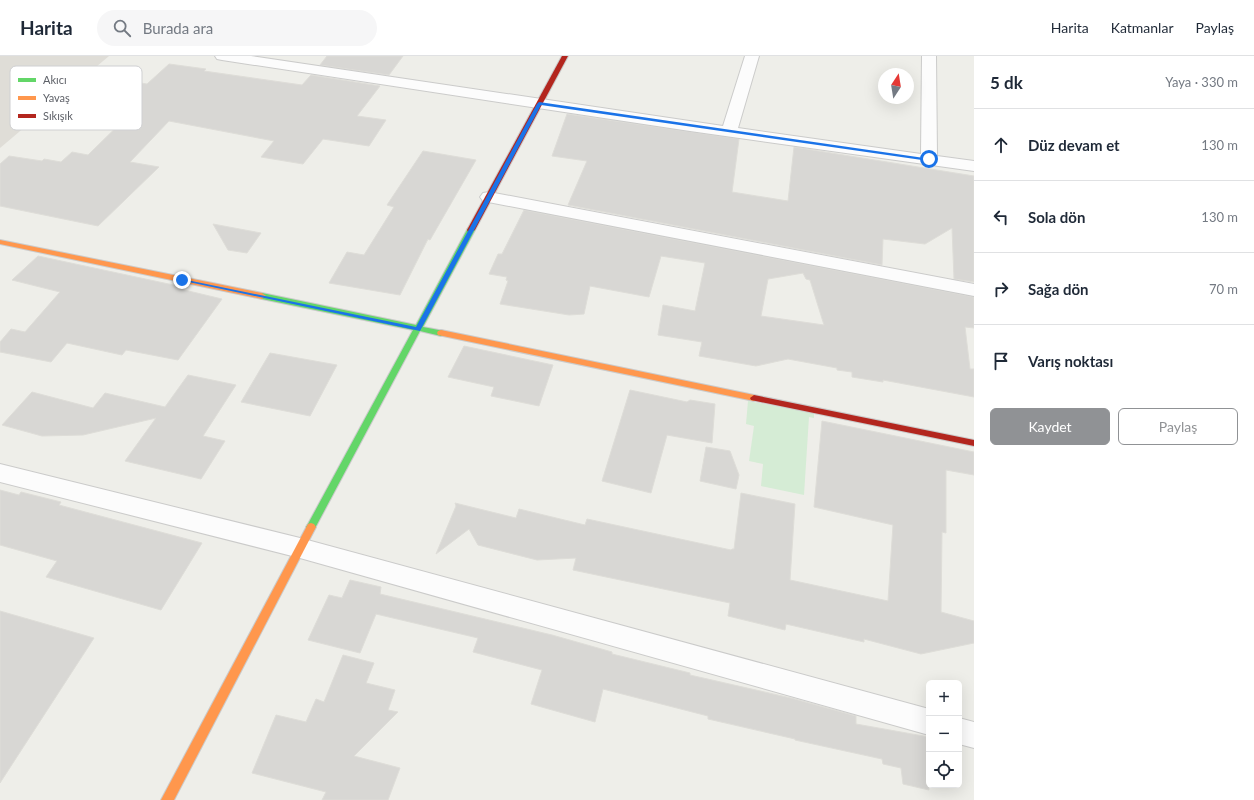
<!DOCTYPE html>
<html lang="tr">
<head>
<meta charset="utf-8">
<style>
	body { margin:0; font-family:Lato,sans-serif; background:#f6f6f7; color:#1f2937 }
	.controls { position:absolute; right:12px; bottom:12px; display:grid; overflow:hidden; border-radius:6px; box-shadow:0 4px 16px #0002 }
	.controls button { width:36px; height:36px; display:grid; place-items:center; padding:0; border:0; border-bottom:1px solid #e0e1e3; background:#fff; color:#1f2937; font:20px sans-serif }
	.compass { position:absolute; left:878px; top:12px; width:36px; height:36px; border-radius:50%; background:#fff; box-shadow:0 4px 16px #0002; rotate:12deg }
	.stop { position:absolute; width:12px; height:12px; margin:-9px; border:3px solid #1a73e8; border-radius:50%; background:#fff }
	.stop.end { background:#1a73e8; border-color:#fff; box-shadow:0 1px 4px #0008 }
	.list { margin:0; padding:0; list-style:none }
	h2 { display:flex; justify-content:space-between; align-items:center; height:52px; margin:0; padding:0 16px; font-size:17px }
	h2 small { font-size:13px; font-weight:400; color:#747a83 }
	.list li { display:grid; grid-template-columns:26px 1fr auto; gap:12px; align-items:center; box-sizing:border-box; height:72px; padding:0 16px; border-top:1px solid #e0e1e3 }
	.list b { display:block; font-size:15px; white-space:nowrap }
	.list em { font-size:13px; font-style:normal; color:#747a83 }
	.actions { display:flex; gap:8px; padding:12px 16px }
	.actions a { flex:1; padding:9px 0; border:1px solid #909295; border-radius:6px; text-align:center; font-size:14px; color:#909295 }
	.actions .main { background:#909295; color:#fff }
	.icon { flex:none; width:22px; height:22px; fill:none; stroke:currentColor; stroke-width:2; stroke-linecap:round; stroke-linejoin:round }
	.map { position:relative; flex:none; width:974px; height:744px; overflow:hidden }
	header { display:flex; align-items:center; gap:24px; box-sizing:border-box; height:56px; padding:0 20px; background:#fff; border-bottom:1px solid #e0e1e3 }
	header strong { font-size:19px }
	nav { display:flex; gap:22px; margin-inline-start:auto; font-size:14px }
	.search { width:280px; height:36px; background:#f6f6f7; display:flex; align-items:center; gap:10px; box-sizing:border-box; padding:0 14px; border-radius:22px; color:#747a83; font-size:15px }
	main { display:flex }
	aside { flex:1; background:#fff }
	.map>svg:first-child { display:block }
</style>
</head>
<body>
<header>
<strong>Harita</strong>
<div class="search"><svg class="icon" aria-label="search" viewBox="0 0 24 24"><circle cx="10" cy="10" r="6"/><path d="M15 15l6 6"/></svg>Burada ara</div>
<nav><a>Harita</a><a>Katmanlar</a><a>Paylaş</a></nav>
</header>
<main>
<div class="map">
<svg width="974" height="744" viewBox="0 0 974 744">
	<rect width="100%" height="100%" fill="#eeeee9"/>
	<polygon fill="#dfddd7" points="0,0 109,0 0,92"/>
	<polygon fill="#d5ecd5" points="748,345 814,357 814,362 809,361 804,439 761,430 763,408 749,405 754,370 746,368"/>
	<g fill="#d8d7d4" stroke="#deddd8" fill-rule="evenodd">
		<polygon points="327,0 403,0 389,19 320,9"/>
		<polygon points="169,8 206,13 204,15 302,29 311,19 380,30 357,60 386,64 369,90 323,83 303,108 261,101 274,85 169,65 130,106 159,111 98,170 0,150 0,108 9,100 42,105 44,103 61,106 72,96 88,99 138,50 98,44 121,24 147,28"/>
		<polygon points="567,58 739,83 732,136 788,145 794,91 974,120 974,226 954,223 952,172 925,188 883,183 882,209 568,149 587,105 552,100"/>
		<polygon points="423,95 476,104 430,184 428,183 400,239 329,227 347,196 364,199 394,151 387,149"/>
		<path d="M 524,154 L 974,241 L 974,272 L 965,271 L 970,313 L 974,313 L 974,341 L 883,324 L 883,326 L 852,321 L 852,316 L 837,314 L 837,312 L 788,303 L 756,310 L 699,300 L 702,286 L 658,279 L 663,249 L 695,255 L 705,207 L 661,200 L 649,241 L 590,230 L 584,258 L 569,259 L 500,248 L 508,225 L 506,224 L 507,221 L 489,218 L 498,198 L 502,198 ZM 803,217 L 806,223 L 810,224 L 824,269 L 761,260 L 768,223 Z"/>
		<polygon points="213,168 261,177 247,197 228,194"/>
		<polygon points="38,200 178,230 176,232 222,243 178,304 126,294 122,299 67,287 51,306 0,296 0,286 11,273 25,276 60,236 12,224"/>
		<polygon points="464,290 553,309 539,350 491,340 494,331 448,321"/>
		<polygon points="270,297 337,309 310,360 241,346"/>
		<polygon points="188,319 236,329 203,380 225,385 201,423 125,405 156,362 83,379 42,380 2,369 32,336 93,352 105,337 165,351"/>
		<polygon points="630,334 687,346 690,344 715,348 712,387 667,379 651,437 602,425"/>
		<polygon points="822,365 974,396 974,419 946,414 946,477 942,476 941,556 974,565 974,587 921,598 864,583 864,586 786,568 785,574 728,560 730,547 573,514 576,502 537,504 478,489 469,473 436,498 456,450 455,447 516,462 519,453 585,469 587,463 731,494 732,493 734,493 741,437 795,448 790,524 888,545 893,469 814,451"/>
		<polygon points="706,391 730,395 739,419 736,433 700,425"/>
		<polygon points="0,434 19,439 21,436 61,446 59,449 202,487 161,554 46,521 57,505 0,489"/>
		<polygon points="350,524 381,531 380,538 552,579 612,596 612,598 690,617 690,619 791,642 856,660 856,668 929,681 929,734 903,728 901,712 883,708 882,703 795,684 795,683 708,663 708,660 603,633 595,666 531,648 542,614 473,596 478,582 376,558 360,597 308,584 329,539 342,542"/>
		<polygon points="0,555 94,582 0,727"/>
		<polygon points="343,599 374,607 366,627 395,634 388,654 398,656 354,700 400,712 388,744 322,744 326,736 252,717 276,659 306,666 316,643 324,646"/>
	</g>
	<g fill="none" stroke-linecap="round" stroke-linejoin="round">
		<defs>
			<g id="street">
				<polygon points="215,0 251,0 723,70 745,0 759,0 738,72 921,98 922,0 936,0 937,100 974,105 974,115 690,75 222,4 217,3"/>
				<polygon points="489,136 974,228 974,240 483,145 480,141 483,137"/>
				<polygon points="0,408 300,482 929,653 929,679 300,502 0,426"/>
				<polygon points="959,662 974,666 974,692 959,688"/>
			</g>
			<polygon id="fast" points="468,172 471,172 475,174 423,271 444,275 445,277 441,280 420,275 314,474 311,475 308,474 306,471 308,468 413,274 262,243 258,240 262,237 416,269"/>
			<g id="slow">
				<polygon points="0,184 262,237 266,240 262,243 0,188"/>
				<polygon points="441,274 754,339 758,342 754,345 438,279 437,277 438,275"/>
				<polygon points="311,467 314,468 316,471 174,744 161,744 308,468"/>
			</g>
			<g id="jam">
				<polygon points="562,0 568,0 475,174 471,176 468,176 467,174"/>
				<polygon points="754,339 974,384 974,390 751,344 750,342"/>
			</g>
		</defs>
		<use href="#street" stroke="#cbcbca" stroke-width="2"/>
		<use href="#fast" stroke="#cbcbcb" stroke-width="2"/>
		<use href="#slow" stroke="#cbcbcb" stroke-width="2"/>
		<use href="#jam" stroke="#cbcbcb" stroke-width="2"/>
		<use href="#street" fill="#fcfcfc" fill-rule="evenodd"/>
		<use href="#fast" fill="#63d668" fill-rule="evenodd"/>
		<use href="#slow" fill="#ff974d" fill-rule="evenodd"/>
		<use href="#jam" fill="#b3261e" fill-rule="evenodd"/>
	</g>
	<polygon fill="#1a73e8" points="539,46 931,103 929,105 541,49 420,275 179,224 182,223 416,271 537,48"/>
	<rect x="10" y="10" width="132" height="64" rx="6" fill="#fff" stroke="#cfd0d2" stroke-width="1"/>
	<rect x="18" y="22" width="18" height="4" fill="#63d668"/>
	<rect x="18" y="40" width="18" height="4" fill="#ff974d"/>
	<rect x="18" y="58" width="18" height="4" fill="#b3261e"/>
	<g font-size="11" fill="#5e6168">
		<text x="43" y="28">Akıcı</text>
		<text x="43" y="46">Yavaş</text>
		<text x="43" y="64">Sıkışık</text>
	</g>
</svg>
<div class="controls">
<button>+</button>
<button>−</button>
<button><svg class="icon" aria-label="locate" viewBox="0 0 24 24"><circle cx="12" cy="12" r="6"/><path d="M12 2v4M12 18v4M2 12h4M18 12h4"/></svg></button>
</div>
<svg class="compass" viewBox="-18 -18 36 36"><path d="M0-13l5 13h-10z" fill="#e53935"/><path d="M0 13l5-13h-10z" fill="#747a83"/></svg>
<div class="stop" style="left:929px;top:103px"></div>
<div class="stop end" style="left:182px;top:224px"></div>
</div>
<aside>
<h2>5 dk<small>Yaya · 330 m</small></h2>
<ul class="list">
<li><svg class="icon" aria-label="ahead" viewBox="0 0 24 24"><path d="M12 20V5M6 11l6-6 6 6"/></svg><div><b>Düz devam et</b></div><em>130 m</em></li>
<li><svg class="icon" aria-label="left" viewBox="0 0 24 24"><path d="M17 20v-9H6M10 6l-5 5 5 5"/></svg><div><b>Sola dön</b></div><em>130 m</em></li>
<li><svg class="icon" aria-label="right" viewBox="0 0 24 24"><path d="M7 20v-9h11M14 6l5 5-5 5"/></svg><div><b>Sağa dön</b></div><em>70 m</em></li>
<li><svg class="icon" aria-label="arrive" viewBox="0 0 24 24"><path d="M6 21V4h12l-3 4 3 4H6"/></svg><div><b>Varış noktası</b></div></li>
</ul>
<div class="actions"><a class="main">Kaydet</a><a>Paylaş</a></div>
</aside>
</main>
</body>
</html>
